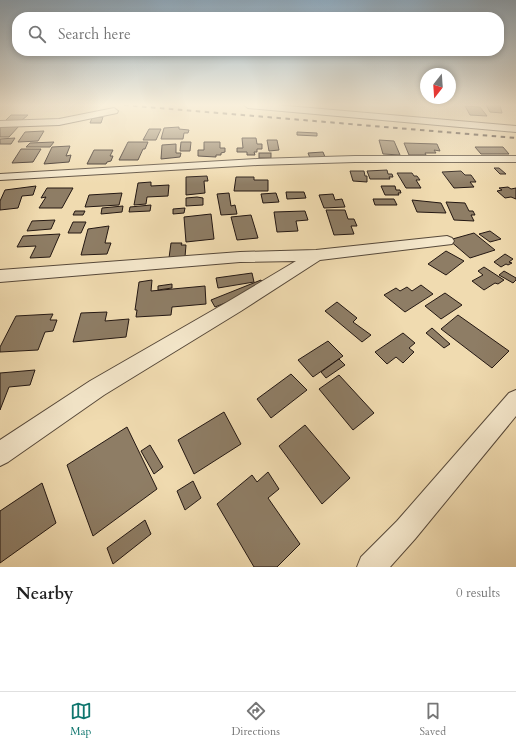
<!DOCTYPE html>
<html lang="en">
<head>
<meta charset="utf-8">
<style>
	body { margin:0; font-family:Cardo,serif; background:#f2f2f2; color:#222 }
	.compass { position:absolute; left:420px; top:68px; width:36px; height:36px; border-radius:50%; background:#fff; box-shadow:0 2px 6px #0003; rotate:197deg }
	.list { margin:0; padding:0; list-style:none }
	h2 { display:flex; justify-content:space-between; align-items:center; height:52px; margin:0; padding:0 16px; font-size:17px }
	h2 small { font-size:13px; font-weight:400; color:#767676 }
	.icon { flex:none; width:22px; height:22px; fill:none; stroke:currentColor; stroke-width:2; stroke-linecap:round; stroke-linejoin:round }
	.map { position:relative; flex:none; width:516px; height:567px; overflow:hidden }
	.search { position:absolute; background:#fff; box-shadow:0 2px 6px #0003; left:12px; right:12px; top:12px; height:44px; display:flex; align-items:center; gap:10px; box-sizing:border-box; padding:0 14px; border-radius:16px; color:#767676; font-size:15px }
	.sheet { height:124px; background:#fff }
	nav { display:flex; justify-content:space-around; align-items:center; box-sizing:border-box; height:56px; border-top:1px solid #e0e0e0; background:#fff; font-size:11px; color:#767676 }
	nav a { display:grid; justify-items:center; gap:2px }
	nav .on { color:#0f766e }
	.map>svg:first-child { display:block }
</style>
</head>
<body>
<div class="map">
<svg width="516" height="567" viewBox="0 0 516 567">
	<rect width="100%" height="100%" fill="#f0dbb0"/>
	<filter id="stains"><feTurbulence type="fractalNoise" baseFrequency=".005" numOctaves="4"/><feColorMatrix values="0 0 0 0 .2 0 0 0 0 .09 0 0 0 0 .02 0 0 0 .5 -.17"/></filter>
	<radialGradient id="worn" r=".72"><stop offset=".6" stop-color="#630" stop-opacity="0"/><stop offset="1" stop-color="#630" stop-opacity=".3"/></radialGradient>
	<g fill="#8e7d65" stroke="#241813">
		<polygon points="486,105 500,105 502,113 490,112"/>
		<polygon points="465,106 480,107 487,116 470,115"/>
		<polygon points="11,115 28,115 21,121 4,122"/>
		<polygon points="103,117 101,123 90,123 92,118"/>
		<polygon points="19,126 9,137 0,137 0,127"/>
		<polygon points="179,127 179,129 189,130 188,133 184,133 183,139 161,139 164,128"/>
		<polygon points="149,129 161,129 156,140 143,140"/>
		<polygon points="44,131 38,141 18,142 25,132"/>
		<polygon points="297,132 317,133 317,136 297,135"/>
		<polygon points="15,138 11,144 0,144 0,139"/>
		<polygon points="242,138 256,138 257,144 262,144 262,149 257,149 257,152 254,152 255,155 247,155 247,152 237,152 237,148 243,148"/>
		<polygon points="267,140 277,140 279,150 269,151"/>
		<polygon points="379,140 394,141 400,155 383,154"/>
		<polygon points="54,142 50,147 26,147 30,143"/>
		<polygon points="128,142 148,142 145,149 143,149 138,160 119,160"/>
		<polygon points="181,142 191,142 190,151 180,151"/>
		<polygon points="204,142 220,142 220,148 225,148 225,152 221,153 221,155 216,155 216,157 198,156 198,150 204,150"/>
		<polygon points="404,143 437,144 440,151 434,150 436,153 425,153 426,155 409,155"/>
		<polygon points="176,144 176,153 181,153 180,157 161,159 162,145"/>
		<polygon points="70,146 66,156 71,155 69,162 44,164 52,147"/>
		<polygon points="475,147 503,147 509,154 481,154"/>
		<polygon points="21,149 41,149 33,162 12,163"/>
		<polygon points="94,150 113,150 110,156 113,156 111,161 107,162 106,164 87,164"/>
		<polygon points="323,152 325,157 310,158 308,153"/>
		<rect x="259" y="153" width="12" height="5"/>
		<polygon points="494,168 499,168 506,174 500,174"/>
		<polygon points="387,170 388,174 392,174 393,177 389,177 390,179 370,179 367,171"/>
		<polygon points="350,171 364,171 365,176 367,176 367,182 353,181"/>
		<polygon points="461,171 465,175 471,175 476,182 470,182 474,187 454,188 442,172"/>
		<polygon points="397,173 412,173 414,176 417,176 420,180 416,180 421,188 406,188"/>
		<polygon points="207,176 208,181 204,181 205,193 186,195 186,177"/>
		<polygon points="236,177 254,177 254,180 268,180 268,191 234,191"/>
		<polygon points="151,182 151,186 169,185 168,196 147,197 146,204 134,205 138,183"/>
		<polygon points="36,186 33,195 22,196 18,208 0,210 0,201 5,190"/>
		<polygon points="381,186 395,186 396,190 400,190 401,193 398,193 399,195 385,195"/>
		<polygon points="508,187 511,189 516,188 516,199 511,197 505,198 497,191 502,190 499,188"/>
		<polygon points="47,188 73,188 62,208 39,208 46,197 41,198"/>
		<polygon points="286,192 304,192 306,198 287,199"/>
		<polygon points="122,193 119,205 85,207 89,195"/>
		<polygon points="229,193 231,206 235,205 237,214 221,215 217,194"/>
		<polygon points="276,193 279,202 263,203 261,194"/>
		<polygon points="333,194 335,200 342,199 345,207 324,208 319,195"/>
		<polygon points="197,197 203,198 203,205 186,206 186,198"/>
		<polygon points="373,199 394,199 397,205 375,205"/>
		<polygon points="412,200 441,203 446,213 417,212"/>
		<polygon points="446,202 465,203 469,211 473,211 475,215 471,215 474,221 454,220"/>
		<polygon points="151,205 150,211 129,212 130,207"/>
		<polygon points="123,206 122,212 101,214 102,208"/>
		<polygon points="185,208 184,213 173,214 173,209"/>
		<polygon points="326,210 345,210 348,219 354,219 357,226 351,226 354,234 334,235"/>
		<polygon points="75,211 85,211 83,215 73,215"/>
		<polygon points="305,211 308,220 296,221 298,231 277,232 274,212"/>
		<polygon points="211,214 214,239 186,242 184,217"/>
		<polygon points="251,215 258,238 237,240 231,217"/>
		<polygon points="55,220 51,229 27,231 32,221"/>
		<polygon points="73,222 86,222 81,233 68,233"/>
		<polygon points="109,226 105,243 111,243 107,254 81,255 88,229"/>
		<polygon points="490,231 501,239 490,242 479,234"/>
		<polygon points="474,233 495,250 470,258 449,240"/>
		<polygon points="60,234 50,257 30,258 36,246 17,247 23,236"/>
		<polygon points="171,243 182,243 181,245 186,245 185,257 169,258"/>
		<polygon points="446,251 464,261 446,275 428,264"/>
		<polygon points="505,254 513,259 509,262 512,263 508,265 506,264 501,267 494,262"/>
		<polygon points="484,267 504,280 498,284 495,283 484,290 472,281 483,275 478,271"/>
		<polygon points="504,271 516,278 516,280 513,283 499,275"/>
		<polygon points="252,273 254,282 218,288 216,278"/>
		<polygon points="152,280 151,291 205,286 206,304 172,307 171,315 136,317 137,310 135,310 139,282"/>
		<polygon points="261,280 266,287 215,307 211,300"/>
		<polygon points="172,284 172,288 158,290 158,286"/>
		<polygon points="421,285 433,294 405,312 384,295 396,288 400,291 407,287 412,291"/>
		<polygon points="445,293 462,305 441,319 425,306"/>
		<polygon points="337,302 357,318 353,322 371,335 362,342 325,311"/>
		<polygon points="107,312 105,321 129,319 126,337 73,342 81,313"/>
		<polygon points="53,314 50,320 57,320 53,331 45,332 38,350 0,352 0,347 16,316"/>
		<polygon points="458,315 509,351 492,368 441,329"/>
		<polygon points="432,328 450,344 444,348 426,333"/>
		<polygon points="403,333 415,343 409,348 414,352 403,363 396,357 387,364 375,352"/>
		<polygon points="328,341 343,356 313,377 298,360"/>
		<polygon points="339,359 345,365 326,378 321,372"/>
		<polygon points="35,370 30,385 9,387 0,410 0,373"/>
		<polygon points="291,374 307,390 271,418 257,399"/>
		<polygon points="339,375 374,413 353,430 319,389"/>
		<polygon points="224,412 241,444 194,474 178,440"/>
		<polygon points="305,425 350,478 322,504 279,446"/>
		<polygon points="127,427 157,489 93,536 67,465"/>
		<polygon points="150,445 163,467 154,474 141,451"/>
		<polygon points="268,472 279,489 268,498 300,544 277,567 254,567 217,504 252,475 257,482"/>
		<polygon points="193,481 201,498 185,510 177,491"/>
		<polygon points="42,483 56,523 0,563 0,511"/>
		<polygon points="145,520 151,534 113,564 107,548"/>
	</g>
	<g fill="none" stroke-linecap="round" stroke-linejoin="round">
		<defs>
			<g id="minor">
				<polygon points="244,105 276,105 516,126 516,132 248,108"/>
				<polygon points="114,108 118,111 117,113 59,125 0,127 0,121 59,119"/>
				<polygon points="355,156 516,156 516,162 355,162 257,165 0,180 0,174 257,159"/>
				<polygon points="447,236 452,238 454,241 452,244 320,260 241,311 104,395 8,462 0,466 0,440 90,381 229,301 296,261 240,262 0,282 0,270 240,252 316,250"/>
				<polygon points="516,390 516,416 415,539 390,567 357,567 361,557 397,521 509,393"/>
			</g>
		</defs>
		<use href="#minor" stroke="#57493a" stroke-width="2"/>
		<use href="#minor" fill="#f5e8cc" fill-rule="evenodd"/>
		<polyline stroke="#241813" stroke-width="2" stroke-dasharray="4.5 4.5" stroke-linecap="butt" points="124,105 516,138"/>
	</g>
	<linearGradient id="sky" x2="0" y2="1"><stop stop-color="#8fa9bc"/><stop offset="0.57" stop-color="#f8efdb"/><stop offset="1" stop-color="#f8efdb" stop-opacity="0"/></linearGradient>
	<rect width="516" height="184" fill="url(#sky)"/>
	<rect width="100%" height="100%" filter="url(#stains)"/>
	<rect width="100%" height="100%" fill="url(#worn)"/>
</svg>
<svg class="compass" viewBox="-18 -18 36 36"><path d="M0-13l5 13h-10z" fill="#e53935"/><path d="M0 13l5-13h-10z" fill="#767676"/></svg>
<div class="search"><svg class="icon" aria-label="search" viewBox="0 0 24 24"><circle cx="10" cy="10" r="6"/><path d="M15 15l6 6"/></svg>Search here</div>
</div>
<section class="sheet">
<h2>Nearby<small>0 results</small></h2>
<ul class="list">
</ul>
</section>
<nav>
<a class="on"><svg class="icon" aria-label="map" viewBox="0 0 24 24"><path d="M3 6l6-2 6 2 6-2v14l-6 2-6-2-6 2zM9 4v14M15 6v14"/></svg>Map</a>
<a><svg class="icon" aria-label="directions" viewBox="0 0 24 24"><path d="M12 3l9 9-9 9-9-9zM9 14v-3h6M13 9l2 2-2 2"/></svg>Directions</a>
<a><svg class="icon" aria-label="saved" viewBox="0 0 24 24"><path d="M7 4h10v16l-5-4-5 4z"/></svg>Saved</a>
</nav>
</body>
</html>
